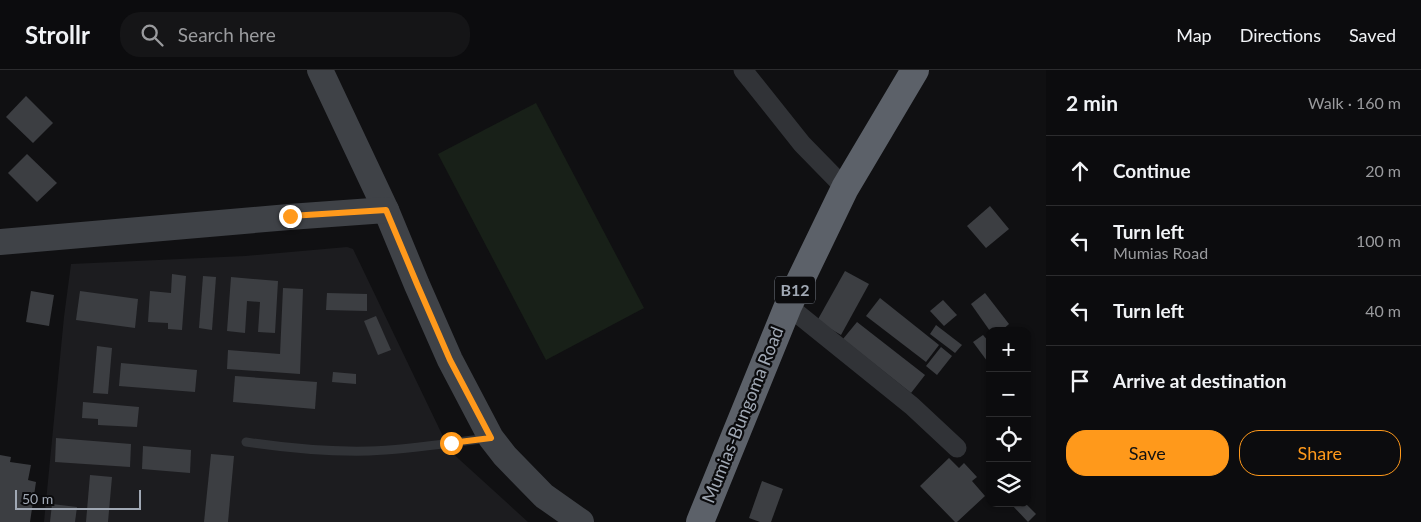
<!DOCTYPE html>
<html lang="en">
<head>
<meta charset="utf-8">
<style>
	body { margin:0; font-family:Lato,sans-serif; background:#151517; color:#f1f3f6 }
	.controls { position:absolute; right:15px; bottom:15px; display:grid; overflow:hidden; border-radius:10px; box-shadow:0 1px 4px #0004 }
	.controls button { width:45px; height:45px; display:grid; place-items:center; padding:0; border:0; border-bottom:1px solid #2c2c2e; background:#0c0c0e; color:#f1f3f6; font:25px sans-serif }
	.scale { position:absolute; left:15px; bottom:12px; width:126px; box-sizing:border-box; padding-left:5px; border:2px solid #a0a8b4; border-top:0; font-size:14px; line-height:18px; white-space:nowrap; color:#a0a8b4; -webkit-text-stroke:4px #0b0b0d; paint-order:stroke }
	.stop { position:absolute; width:15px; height:15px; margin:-11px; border:4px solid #ff991b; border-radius:50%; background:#fff }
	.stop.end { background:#ff991b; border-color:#fff; box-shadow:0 1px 5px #0008 }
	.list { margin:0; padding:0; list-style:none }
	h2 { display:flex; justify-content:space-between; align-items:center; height:65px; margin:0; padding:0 20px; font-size:21px }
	h2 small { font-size:16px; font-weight:400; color:#9a9b9e }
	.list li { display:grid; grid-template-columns:32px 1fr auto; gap:15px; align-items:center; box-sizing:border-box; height:70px; padding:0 20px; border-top:1px solid #2c2c2e }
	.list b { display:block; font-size:19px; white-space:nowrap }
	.list p { margin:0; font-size:16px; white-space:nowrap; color:#9a9b9e }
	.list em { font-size:16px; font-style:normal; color:#9a9b9e }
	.actions { display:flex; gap:10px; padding:15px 20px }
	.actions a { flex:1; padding:11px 0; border:1px solid #ff991b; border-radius:20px; text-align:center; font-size:18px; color:#ff991b }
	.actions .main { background:#ff991b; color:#111 }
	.icon { flex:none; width:28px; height:28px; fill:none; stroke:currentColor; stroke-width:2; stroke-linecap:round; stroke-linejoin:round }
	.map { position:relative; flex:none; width:1046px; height:452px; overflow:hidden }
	header { display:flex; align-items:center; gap:30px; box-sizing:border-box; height:70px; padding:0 25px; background:#0c0c0e; border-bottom:1px solid #2c2c2e }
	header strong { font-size:24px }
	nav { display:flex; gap:28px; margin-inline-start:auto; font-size:18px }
	.search { width:350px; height:45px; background:#151517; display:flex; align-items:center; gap:12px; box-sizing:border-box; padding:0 18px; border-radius:20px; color:#9a9b9e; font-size:19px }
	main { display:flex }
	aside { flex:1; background:#0c0c0e }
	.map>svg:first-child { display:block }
</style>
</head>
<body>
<header>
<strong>Strollr</strong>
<div class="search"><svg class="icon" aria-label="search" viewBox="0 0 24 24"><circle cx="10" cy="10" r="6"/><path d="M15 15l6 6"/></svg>Search here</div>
<nav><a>Map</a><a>Directions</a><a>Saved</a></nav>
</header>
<main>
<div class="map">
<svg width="1046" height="452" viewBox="0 0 1046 452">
	<rect width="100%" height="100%" fill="#101012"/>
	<polygon fill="#1c1c1f" points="347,177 353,179 450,381 528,452 44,452 64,247 71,194 245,186"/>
	<polygon fill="#182018" points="536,33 644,238 546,290 438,84"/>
	<g fill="#3c3e42">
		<polygon points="26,26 53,53 33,73 6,47"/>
		<polygon points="27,84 57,113 37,132 8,103"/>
		<polygon points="990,136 1009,159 986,178 967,156"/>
		<polygon points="845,201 869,214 841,265 817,251"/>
		<polygon points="172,204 186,206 182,260 168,259 168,253 148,252 150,221 171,223"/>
		<polygon points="203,206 216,207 212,260 199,258"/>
		<polygon points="231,207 278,211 275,263 258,262 260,232 247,231 245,263 227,261"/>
		<polygon points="283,218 303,219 300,304 227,299 228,280 280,284"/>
		<polygon points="31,221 54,225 49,256 26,252"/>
		<polygon points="80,221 138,229 135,258 76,250"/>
		<polygon points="327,223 367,224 367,241 326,240"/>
		<polygon points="985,223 1009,254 1001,261 990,261 971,234"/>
		<polygon points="880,228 939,275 926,292 866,246"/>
		<polygon points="943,230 957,245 944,256 930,241"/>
		<polygon points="376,246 391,280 378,285 364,251"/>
		<polygon points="857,252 925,305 911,323 843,269"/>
		<polygon points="936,255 962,275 955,283 930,264"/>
		<polygon points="983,265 990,273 990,295 973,272"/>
		<polygon points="97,276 112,278 108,324 93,323"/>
		<polygon points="941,277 952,286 937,305 926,296"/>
		<polygon points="121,293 197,300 195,322 119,316"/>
		<polygon points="333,302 356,304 356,314 332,312"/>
		<polygon points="235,306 317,312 315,339 233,332"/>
		<polygon points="83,332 139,337 137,357 98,355 98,349 82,348"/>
		<polygon points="56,368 131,374 130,397 55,392"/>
		<polygon points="143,376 191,380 190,403 142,399"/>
		<polygon points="211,384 234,386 228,452 204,452"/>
		<polygon points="0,385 11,387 10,392 31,395 28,410 36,412 30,452 0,452"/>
		<polygon points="949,388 959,398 964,393 977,407 972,411 985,426 957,452 955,452 920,416"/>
		<polygon points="90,405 112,407 108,452 86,452"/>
		<polygon points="762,411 783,419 771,452 760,452 749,448"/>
		<polygon points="1012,433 1025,433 1036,444 1028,452 1011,434"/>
		<polygon points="52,434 77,437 75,452 50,452"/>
	</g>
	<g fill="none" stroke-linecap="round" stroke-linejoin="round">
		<path stroke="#313337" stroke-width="9" d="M 246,372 C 286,378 328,382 369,381 C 409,380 448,373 488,368"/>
		<g stroke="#313337" stroke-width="19">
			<polyline points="743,0 802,74 845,118"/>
			<polyline points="788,236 912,336 957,378"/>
		</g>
		<g stroke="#3f4247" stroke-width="26">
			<polyline points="320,0 386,140 417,215 450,290 491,368 505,386 544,426 581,452"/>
			<polyline points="0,172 289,147 386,140"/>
		</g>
		<polyline stroke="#5c6169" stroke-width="28" points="700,452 788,236 845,118 915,0"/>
	</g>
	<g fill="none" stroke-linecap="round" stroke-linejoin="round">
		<polyline stroke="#ff991b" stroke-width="6" points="290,146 386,140 417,214 450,290 491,368 451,373"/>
	</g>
	<g text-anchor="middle" stroke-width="4.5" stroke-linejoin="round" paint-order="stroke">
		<rect fill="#0b0b0d" stroke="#737982" stroke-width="1" x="775" y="206.5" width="40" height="27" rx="4"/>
		<g font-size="16" font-weight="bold" fill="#a0a8b4">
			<text x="795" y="226">B12</text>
		</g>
		<g font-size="18" fill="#a0a8b4" stroke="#0b0b0d">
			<text transform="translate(743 345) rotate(-68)" y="6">Mumias-Bungoma Road</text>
		</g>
	</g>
</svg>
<div class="controls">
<button>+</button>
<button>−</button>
<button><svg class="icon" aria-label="locate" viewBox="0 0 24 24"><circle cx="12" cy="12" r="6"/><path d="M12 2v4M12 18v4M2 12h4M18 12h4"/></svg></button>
<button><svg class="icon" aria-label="layers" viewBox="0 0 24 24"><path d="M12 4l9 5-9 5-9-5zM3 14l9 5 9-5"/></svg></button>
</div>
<div class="scale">50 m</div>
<div class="stop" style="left:451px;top:373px"></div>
<div class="stop end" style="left:290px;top:146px"></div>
</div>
<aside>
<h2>2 min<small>Walk · 160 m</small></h2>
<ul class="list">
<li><svg class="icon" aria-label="ahead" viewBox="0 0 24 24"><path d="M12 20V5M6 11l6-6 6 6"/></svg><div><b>Continue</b></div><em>20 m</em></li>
<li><svg class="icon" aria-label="left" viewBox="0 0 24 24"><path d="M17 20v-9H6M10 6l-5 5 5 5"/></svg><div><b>Turn left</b><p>Mumias Road</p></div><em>100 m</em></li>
<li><svg class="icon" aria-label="left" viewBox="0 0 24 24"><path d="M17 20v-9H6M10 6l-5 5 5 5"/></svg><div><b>Turn left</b></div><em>40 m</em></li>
<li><svg class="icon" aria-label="arrive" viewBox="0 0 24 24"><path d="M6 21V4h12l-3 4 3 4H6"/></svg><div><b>Arrive at destination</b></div></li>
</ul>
<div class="actions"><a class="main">Save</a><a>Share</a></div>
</aside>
</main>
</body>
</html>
